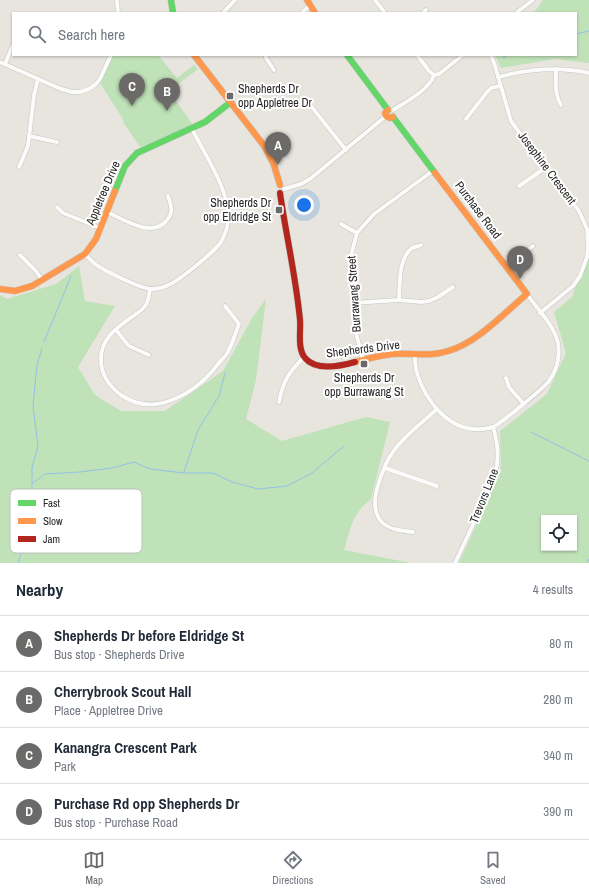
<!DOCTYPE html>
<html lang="en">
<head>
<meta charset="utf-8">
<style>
	body { margin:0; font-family:"Archivo Narrow",sans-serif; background:#f2f2f3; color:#1f2937 }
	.controls { position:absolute; right:12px; bottom:12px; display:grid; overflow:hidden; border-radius:0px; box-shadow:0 1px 3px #0004 }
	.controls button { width:36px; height:36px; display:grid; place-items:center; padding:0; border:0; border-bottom:1px solid #e0e1e3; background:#fff; color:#1f2937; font:20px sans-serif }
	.you { position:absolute; left:304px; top:205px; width:14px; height:14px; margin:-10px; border:3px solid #fff; border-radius:50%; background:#1a73e8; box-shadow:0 0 0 6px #1a73e833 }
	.badge { display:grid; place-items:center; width:26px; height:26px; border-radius:50%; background:#6b6a68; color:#fff; font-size:13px; font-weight:700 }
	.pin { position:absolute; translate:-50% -33px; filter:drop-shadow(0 1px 2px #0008) }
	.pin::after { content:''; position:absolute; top:21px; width:14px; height:12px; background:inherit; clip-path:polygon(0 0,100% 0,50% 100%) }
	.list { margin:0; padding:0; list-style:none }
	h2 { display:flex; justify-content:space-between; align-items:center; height:52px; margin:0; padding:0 16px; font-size:17px }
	h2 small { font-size:13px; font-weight:400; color:#747a83 }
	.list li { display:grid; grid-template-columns:26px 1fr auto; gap:12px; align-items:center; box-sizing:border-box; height:56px; padding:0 16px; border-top:1px solid #e0e1e3 }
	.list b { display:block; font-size:15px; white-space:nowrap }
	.list p { margin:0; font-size:13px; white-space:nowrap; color:#747a83 }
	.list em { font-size:13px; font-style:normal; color:#747a83 }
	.icon { flex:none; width:22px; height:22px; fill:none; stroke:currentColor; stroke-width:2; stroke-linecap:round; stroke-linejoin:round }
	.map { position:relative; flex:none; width:589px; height:563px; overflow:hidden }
	.search { position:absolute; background:#fff; box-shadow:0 1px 3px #0004; left:12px; right:12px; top:12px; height:44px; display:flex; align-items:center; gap:10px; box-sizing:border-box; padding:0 14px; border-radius:0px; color:#747a83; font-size:15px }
	.sheet { height:276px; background:#fff }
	nav { display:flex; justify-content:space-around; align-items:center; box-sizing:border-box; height:56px; border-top:1px solid #e0e1e3; background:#fff; font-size:11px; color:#747a83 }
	nav a { display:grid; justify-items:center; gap:2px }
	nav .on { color:#6b6a68 }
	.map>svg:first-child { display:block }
</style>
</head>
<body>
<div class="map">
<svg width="589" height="563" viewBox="0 0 589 563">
	<rect width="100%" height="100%" fill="#e7e5de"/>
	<g fill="#c0e2b8" fill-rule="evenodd">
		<polygon points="543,0 589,0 589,63 555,59 501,68 495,55 576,55 576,13 531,13 536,10"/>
		<polygon points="114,55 158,55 177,78 194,65 198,69 169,91 193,125 155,142 140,147 123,122 124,121 100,83"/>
		<path d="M 589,252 L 589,563 L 459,563 L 501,471 L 500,431 L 547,394 L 566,353 L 554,312 L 572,297 L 587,253 ZM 544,518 L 574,518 L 574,548 L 544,548 Z"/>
		<path d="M 79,266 L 85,301 L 115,306 L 78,367 L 95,395 L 121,411 L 165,411 L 223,371 L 252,318 L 266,299 L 256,380 L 246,419 L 282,441 L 366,417 L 390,422 L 371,499 C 352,513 351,528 344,550 L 411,563 L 0,563 L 0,295 L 7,299 L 56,284 Z"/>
	</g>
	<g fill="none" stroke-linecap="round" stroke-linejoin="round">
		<g stroke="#93c1e7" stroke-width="1">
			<polyline points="576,34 589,31"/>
			<polyline points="503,58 508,55"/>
			<polyline points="44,342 71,276"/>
			<polyline points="531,432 589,461"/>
			<polyline points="184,472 198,430 219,396 225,373"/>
			<polyline points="33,483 45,474 80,472 112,468 134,462 150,469 184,473 213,473 232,482 258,489 287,486 312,473 344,446"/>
			<polyline points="18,563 22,551 23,530 27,503 32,491 32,467 38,446 33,406 37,365 42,348"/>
			<polyline points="587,563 589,559"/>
		</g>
		<defs>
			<g id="street">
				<polyline points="117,0 118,13"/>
				<polyline points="375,0 385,13"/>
				<polyline points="223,13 235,0"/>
				<polyline points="302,13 310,5"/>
				<polyline points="423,13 426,10"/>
				<polyline points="516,13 533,0"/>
				<polyline points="266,55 266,58 274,70"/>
				<polyline points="417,55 429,71 434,75"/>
				<polyline points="491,55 495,66 511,121 545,168 579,211 587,229 588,249 587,257 580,276 573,286 540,313"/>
				<polyline points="0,62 61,89 72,92 80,92 89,89 95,85 100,79 111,55"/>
				<polyline points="5,64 13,45"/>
				<path d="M 556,69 C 556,82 554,93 561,105"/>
				<polyline points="434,75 439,74 463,55"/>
				<path d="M 498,77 C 529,69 558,66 589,73"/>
				<polyline points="311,106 346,150"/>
				<path d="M 393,110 C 406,102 430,89 434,75"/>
				<polyline points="466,119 487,92 491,88 500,86"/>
				<polyline points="29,136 57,142"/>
				<polyline points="19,167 28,146 34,95 38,79"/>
				<polyline points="519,186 545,168"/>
				<polyline points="284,189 301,184 310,179 386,116"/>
				<polyline points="57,207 63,213 100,228"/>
				<path d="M 107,212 C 123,219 153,239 167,220 C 174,212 171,205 168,196"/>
				<polyline points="341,224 357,233"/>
				<path d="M 85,254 C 89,258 93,263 98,266 C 107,272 142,289 151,289 C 156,289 162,288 166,286 C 178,282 214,252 221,242 C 226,233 229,223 228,213 C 227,187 204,153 192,129"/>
				<polyline points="20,255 36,271 42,280"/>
				<polyline points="506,266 533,246"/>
				<path d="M 150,289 C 149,295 149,301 145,306 C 143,309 139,312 136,314 C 120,326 100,337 101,360 C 101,375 109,386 121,395 C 155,419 197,392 218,364 C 220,361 224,358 226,355 C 232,346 235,334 239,324 L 225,306"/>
				<path d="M 399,300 C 400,284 398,259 412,248 C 415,247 419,246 421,245"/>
				<polyline points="353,303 399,300 421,302 429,301 438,297 453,287"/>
				<polyline points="116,330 129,346 149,355"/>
				<path d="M 415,355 C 415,361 415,367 417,373 C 425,400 449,432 481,429 C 484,429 489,428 493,427 C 500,424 545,387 549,381 C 557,370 560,356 558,343 C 554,325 537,309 527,294"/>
				<polyline points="363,360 356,333 350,259 357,233 374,214 434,170"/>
				<polyline points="506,378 509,387 523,403"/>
				<path d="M 279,402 C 283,381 289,372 304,357"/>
				<polyline points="385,468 437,486"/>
				<path d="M 413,532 C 403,531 392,530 384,524 C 374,516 374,504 376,493 C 379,481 383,469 389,458 C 400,439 421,424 437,409"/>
				<path d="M 455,563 L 494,480 C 499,459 499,447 493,427"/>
			</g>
			<g id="fast">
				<polyline points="171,0 173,13"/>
				<polyline points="347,55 388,110"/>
				<polyline points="393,117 435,173"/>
				<polyline points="115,191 125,166 137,153 205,122 231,102"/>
			</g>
			<g id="slow">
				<polyline points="307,0 315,13"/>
				<polyline points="194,55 265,147 274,165 280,185"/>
				<polyline points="388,110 385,113 386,116 390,118 393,117"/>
				<polyline points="0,289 15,291 32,286 85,254 96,239 115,191"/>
				<path d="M 355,362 C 367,359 380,355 393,354 C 412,353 431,357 448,351 C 477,343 504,313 527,294 L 435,173"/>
			</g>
			<path id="jam" d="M 280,193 C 286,235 296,277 300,320 C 301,331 297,348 305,358 C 316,371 341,366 355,362"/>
		</defs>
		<use href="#street" stroke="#c5c4c3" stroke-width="5"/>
		<use href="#fast" stroke="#c5c4c3" stroke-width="7"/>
		<use href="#slow" stroke="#c5c4c3" stroke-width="7"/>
		<use href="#jam" stroke="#c5c4c3" stroke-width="7"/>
		<use href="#street" stroke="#fbfbfa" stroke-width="4"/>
		<use href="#fast" stroke="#63d668" stroke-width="6"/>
		<use href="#slow" stroke="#ff974d" stroke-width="6"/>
		<use href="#jam" stroke="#b3261e" stroke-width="6"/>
	</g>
	<g fill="#6b6a68" stroke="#fff" stroke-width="1.5">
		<rect x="226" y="92" width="8" height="8" rx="2"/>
		<rect x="275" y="206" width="8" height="8" rx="2"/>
		<rect x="360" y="360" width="8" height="8" rx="2"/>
	</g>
	<g text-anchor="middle" stroke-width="4" stroke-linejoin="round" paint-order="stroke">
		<g font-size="12" fill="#282828" stroke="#fff" text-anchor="start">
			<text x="238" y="93">Shepherds Dr<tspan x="238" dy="14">opp Appletree Dr</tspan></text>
			<text x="271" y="207" text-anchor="end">Shepherds Dr<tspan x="271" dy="14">opp Eldridge St</tspan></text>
			<text x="364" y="382" text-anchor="middle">Shepherds Dr<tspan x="364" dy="14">opp Burrawang St</tspan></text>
		</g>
		<g font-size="12" fill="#282828" stroke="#fff">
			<text transform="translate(547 168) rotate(53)" y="4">Josephine Crescent</text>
			<text transform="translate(103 193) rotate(-67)" y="4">Appletree Drive</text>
			<text transform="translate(478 210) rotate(53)" y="4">Purchase Road</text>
			<text transform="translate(354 294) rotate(-94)" y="4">Burrawang Street</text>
			<text transform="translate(363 349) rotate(-7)" y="4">Shepherds Drive</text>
			<text transform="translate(484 496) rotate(-68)" y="4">Trevors Lane</text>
		</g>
	</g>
	<rect x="10" y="489" width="132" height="64" rx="6" fill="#fff" stroke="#bebebe" stroke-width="1"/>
	<rect x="18" y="500" width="18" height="6" fill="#63d668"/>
	<rect x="18" y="518" width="18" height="6" fill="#ff974d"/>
	<rect x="18" y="536" width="18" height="6" fill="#b3261e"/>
	<g font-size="11" fill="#282828">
		<text x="43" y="507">Fast</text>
		<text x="43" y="525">Slow</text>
		<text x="43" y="543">Jam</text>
	</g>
</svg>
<div class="controls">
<button><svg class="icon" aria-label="locate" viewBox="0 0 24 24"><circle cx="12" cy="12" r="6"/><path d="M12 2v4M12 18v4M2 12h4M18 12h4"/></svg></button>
</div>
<div class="you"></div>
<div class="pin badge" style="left:278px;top:165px">A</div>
<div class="pin badge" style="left:167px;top:111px">B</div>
<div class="pin badge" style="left:132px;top:106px">C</div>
<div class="pin badge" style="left:520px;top:279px">D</div>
<div class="search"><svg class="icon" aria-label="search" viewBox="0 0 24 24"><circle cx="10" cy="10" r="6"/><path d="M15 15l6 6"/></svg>Search here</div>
</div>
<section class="sheet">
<h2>Nearby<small>4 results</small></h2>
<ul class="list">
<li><span class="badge">A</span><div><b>Shepherds Dr before Eldridge St</b><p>Bus stop · Shepherds Drive</p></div><em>80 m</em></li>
<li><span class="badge">B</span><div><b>Cherrybrook Scout Hall</b><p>Place · Appletree Drive</p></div><em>280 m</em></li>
<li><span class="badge">C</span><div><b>Kanangra Crescent Park</b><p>Park</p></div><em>340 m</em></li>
<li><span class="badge">D</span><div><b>Purchase Rd opp Shepherds Dr</b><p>Bus stop · Purchase Road</p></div><em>390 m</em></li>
</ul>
</section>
<nav>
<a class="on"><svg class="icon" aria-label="map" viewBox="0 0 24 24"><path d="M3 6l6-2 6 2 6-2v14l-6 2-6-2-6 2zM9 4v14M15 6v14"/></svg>Map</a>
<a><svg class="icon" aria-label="directions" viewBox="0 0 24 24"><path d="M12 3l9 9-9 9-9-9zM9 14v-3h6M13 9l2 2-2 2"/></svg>Directions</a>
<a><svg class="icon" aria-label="saved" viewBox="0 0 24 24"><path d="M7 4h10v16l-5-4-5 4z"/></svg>Saved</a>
</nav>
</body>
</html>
